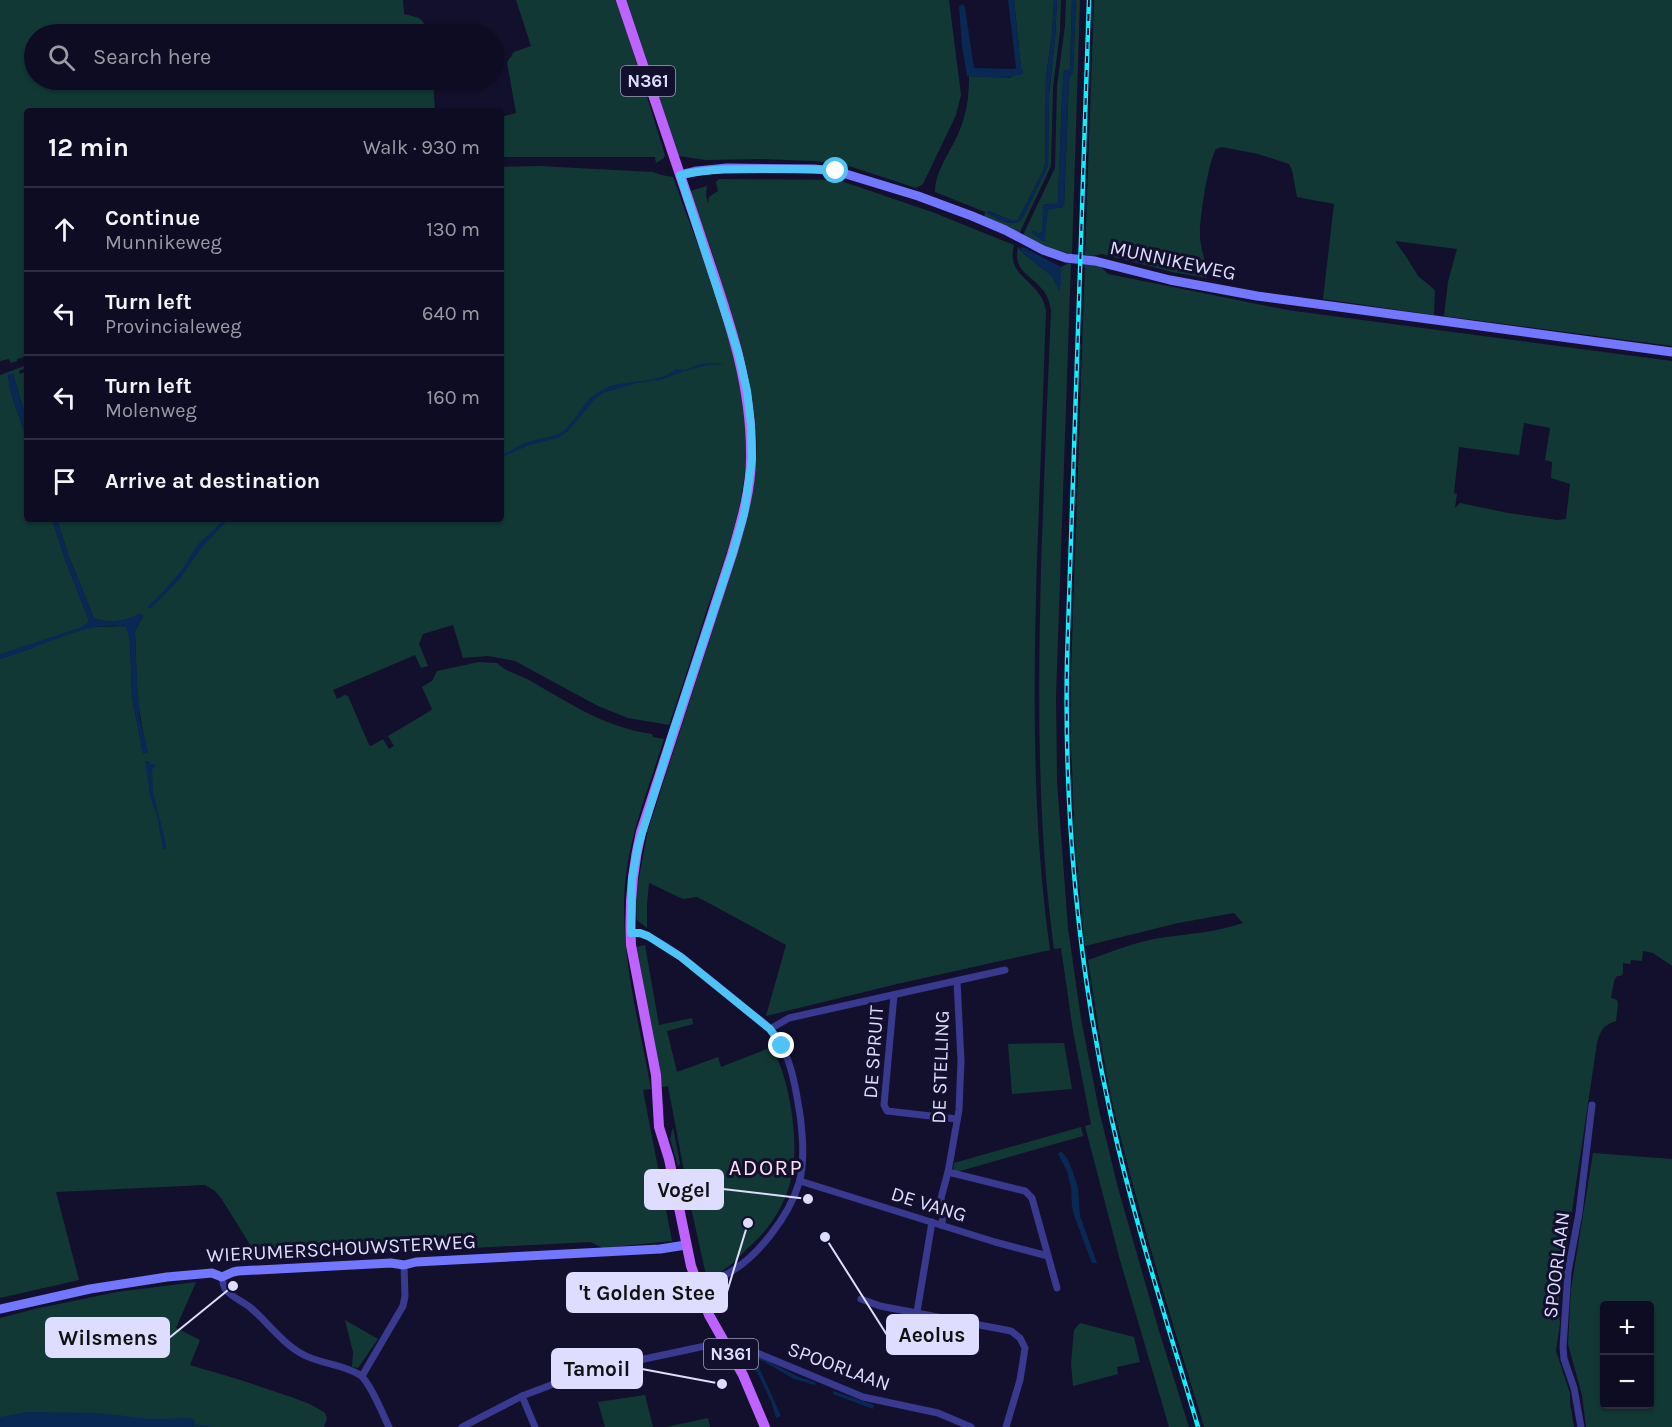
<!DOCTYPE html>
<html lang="en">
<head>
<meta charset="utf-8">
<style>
	body { margin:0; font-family:Karla,sans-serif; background:#17152a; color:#f1f3f6 }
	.controls { position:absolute; right:18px; bottom:18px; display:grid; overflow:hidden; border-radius:6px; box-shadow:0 2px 4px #0004 }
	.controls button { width:54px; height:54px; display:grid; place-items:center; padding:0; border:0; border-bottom:2px solid #2e2c40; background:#0e0c22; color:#f1f3f6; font:30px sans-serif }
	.stop { position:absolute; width:18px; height:18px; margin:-14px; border:4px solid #4fc3f7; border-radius:50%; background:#fff }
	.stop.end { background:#4fc3f7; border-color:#fff; box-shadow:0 2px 6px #0008 }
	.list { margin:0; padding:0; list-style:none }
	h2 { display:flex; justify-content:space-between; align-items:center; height:78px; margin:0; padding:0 24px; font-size:26px }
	h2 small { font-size:20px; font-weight:400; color:#9b9ba5 }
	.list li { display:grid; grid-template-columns:39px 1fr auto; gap:18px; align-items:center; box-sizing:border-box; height:84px; padding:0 24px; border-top:2px solid #2e2c40 }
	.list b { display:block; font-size:22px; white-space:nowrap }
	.list p { margin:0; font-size:20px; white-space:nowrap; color:#9b9ba5 }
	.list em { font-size:20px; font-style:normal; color:#9b9ba5 }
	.icon { flex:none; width:33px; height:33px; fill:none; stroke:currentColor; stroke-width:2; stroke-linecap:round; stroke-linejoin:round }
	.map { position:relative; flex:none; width:1672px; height:1427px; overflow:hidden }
	.search { position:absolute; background:#0e0c22; box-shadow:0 2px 4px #0004; left:24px; top:24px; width:480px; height:66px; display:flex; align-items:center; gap:15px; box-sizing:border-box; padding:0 21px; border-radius:33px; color:#9b9ba5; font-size:22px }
	.panel { position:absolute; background:#0e0c22; box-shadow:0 2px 4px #0004; left:24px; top:108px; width:480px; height:414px; border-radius:6px }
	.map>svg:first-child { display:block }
</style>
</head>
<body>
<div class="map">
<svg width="1672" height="1427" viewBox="0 0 1672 1427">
	<rect width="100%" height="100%" fill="#13102d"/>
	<g fill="#123835" fill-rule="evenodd">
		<path d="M 0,0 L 403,0 L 404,14 C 419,18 425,17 426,34 L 34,34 L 34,80 L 433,80 L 435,111 L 27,111 L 27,356 L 17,359 L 17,361 L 11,363 L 9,359 L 0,361 Z"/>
		<polygon points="516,0 617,0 665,155 664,158 656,163 655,157 501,157 501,117 516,113 507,62 514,52 531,46"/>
		<polygon points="625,0 949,0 961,95 956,115 923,184 916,188 840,163 812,161 759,159 706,160 678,156"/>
		<path d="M 1014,0 L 1054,0 L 1052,35 L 1046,76 L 1045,164 L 1044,169 L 1018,220 L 1013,221 L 989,211 L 987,213 C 998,219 1013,229 1022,219 L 1048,166 L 1049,95 L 1055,39 L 1057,0 L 1061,0 L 1060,31 L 1053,88 L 1051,166 L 1019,234 L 984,217 L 985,212 L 935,192 C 935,171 951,151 959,132 C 967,113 969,96 969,76 L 1009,78 L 1023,71 L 1021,69 Z"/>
		<polygon points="1066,0 1072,0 1070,69 1064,71 1062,100 1058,201 1057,204 1045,204 1042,232 1039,234 1033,231 1032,233 1044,241 1047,212 1049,209 1064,207 1069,79 1073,72 1076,0 1080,0 1072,254 1051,249 1023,235 1055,168 1057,86 1065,26"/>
		<path d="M 1094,0 L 1672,0 L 1672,346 L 1444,316 L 1448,282 L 1457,249 L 1395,241 L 1407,258 L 1418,276 L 1435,290 L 1434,315 L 1323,299 L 1334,204 L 1297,197 L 1292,170 L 1289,164 L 1258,154 L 1222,147 L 1216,149 C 1208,163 1199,220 1200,237 C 1201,251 1207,264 1207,278 L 1172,272 L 1102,254 L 1092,256 L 1085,255 Z"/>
		<path d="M 539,166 L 653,172 L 661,175 L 673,177 C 702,260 742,347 746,435 C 749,496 726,556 706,612 C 694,650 682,687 669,725 L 628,718 L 598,706 L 515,661 L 488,656 L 463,658 L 453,625 L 423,634 L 419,644 L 428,666 L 421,668 L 415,655 L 333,690 L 337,699 L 345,695 L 348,696 L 369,745 L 371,746 L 383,739 L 389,749 L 394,746 L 388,736 L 430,711 L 432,709 L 422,687 L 432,681 L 437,671 L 479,662 L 497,663 C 506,672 518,674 529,680 C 571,704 604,727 652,734 L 653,737 L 664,739 C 651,781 634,823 627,867 C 616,941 638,1016 651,1089 L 643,1090 L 672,1241 L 603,1248 L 590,1242 L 259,1259 L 221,1198 L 215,1191 L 205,1185 L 56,1192 L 79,1280 L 0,1298 L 0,375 L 27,365 L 27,368 L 19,371 L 20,374 L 27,371 L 27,421 L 13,374 L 8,376 L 11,393 L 27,440 L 27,519 L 52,519 L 65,559 L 89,621 L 88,624 L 93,627 L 125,626 L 128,630 L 130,641 L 132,697 L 143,753 L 147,753 L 137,697 L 135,631 L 143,616 L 141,614 C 127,621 109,624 94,618 L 69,557 L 57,519 L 501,519 L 501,167 Z"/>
		<path d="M 719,179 L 838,180 L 932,212 L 1014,245 C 1005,279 1042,280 1046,311 C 1043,394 1040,477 1037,560 C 1033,691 1032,821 1050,950 L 897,984 L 766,1016 L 786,945 L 705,901 L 697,897 L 683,899 L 649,883 L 647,904 L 647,928 L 637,920 L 636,893 L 648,830 L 733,567 L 753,489 L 756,465 L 757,445 L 755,421 L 743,354 L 715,261 L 690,191 L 707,186 L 706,195 L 708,203 L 709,197 L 718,191 L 716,182 Z"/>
		<path d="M 1018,247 L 1024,254 L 1052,276 L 1055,282 L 1061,283 L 1061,267 L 1071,262 L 1056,696 L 1057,781 L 1068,928 L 1081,1019 L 1099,1110 L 1118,1188 L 1159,1331 L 1189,1427 L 1169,1427 L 1120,1260 L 1085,1126 L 1091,1124 L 1073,1031 L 1061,948 L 1054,949 C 1037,823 1038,696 1041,569 C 1044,483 1047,397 1051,311 C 1050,302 1047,294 1041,288 C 1029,273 1013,271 1018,247 Z"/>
		<path d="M 1085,263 L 1099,265 L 1108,274 L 1287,310 L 1672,361 L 1672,966 L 1653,953 L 1643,951 L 1642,961 L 1631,960 L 1630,964 L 1623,963 L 1623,973 L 1621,976 L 1617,976 L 1614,981 L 1611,998 L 1617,1000 L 1618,1004 L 1616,1021 C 1602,1026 1601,1030 1597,1043 L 1558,1305 L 1560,1323 L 1556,1351 L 1570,1393 L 1570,1403 L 1574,1427 L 1204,1427 C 1175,1331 1145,1236 1121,1139 C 1106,1080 1097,1020 1088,960 C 1111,952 1135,942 1160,938 C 1188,934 1217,932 1243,923 L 1234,913 L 1178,923 L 1085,946 L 1075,842 L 1071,742 L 1071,674 ZM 1524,423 L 1550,428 L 1545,460 L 1552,462 L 1551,478 L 1570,484 L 1566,519 L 1557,520 L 1508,513 L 1460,503 L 1455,508 L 1457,494 L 1454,493 L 1459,447 L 1519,455 Z"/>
		<path d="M 645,945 L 659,1025 L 692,1018 L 693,1024 L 667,1031 L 677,1072 L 718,1057 L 721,1067 L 772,1047 C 790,1080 801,1147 790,1183 C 784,1207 767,1232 748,1248 C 740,1256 730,1267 720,1272 C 716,1274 710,1274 706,1275 L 690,1203 L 668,1086 L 662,1087 L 637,947 Z"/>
		<polygon points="1064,1043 1072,1089 1012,1094 1008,1044"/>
		<polygon points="673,1127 680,1164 678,1166 670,1139"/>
		<polygon points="1081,1127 1083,1136 953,1173 954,1163"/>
		<path d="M 1593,1153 L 1672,1159 L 1672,1427 L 1586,1427 L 1582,1395 L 1568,1344 L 1571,1289 ZM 1604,1306 L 1650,1306 L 1650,1404 L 1604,1404 Z"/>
		<path d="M 196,1282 L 176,1328 L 200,1340 L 190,1365 C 220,1374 249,1382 279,1393 C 294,1398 311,1403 325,1413 L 327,1419 L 324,1427 L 0,1427 L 0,1318 L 39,1308 L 117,1292 Z"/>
		<polygon points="345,1320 378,1339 358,1368 352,1367 353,1352"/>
		<polygon points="1080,1323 1134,1337 1140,1362 1117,1367 1118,1374 1073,1386 1071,1363 1074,1330"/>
		<polygon points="645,1395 653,1427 605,1427 598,1402"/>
		<polygon points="708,1418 710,1427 666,1427"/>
	</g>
	<g fill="#092853">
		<polygon points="1008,0 1014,0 1021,69 1023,71 1023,74 1005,78 967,76 962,46 959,6 963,4 965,8 974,68 1013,69 1016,68"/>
		<path d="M 1054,0 L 1057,0 L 1055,39 L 1049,95 L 1048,166 L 1022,219 C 1013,229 998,218 987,214 L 988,211 L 1013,221 L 1018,220 L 1044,169 L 1045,164 L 1046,76 L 1052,35 Z"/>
		<polygon points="1072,0 1076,0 1073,72 1069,79 1064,207 1048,210 1045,241 1043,241 1031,232 1034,231 1040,234 1042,232 1043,205 1057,203 1058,201 1063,72 1069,69 1070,66"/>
		<polygon points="1023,247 1061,267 1061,283 1059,291 1052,276 1024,254 1020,248"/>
		<path d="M 720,363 L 723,364 L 707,365 L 682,372 L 660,380 L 637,383 L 603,393 L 594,400 L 567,432 L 558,438 L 529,445 L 501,458 L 501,455 C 511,451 521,444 531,441 C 542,437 556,438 566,429 C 582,412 584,397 608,387 C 624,380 665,383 675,369 L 685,370 L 701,364 Z"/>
		<polygon points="8,374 13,374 27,421 27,440 11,393 8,376"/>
		<path d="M 52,519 L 57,519 L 69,557 L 94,618 C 109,624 127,621 140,613 L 143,615 L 135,631 L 137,682 L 140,719 L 148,752 L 143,754 L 132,697 L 130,641 L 126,627 C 87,619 39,649 0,659 L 0,654 L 79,628 L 89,622 L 65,559 Z"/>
		<polygon points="225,519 229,519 203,546 179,580 150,609 147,607 161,594 181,571 198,544"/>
		<polygon points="145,761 149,761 151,764 155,764 155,766 152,770 153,792 166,844 166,849 163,850 157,816 150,796"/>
		<polygon points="1061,1151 1067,1158 1073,1172 1078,1188 1080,1216 1097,1263 1093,1263 1091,1261 1075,1218 1072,1207 1071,1187 1067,1171 1058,1154"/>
		<polygon points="755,1356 758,1356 797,1376 816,1383 815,1385 794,1379 761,1360 757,1361 757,1363 781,1416 776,1418 771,1401 751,1360"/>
		<polygon points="833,1391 874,1405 873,1409 833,1394"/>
		<polygon points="26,1412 99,1413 151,1419 192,1418 195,1421 193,1427 0,1427 0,1417"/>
	</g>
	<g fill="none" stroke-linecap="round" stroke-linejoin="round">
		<polyline stroke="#092853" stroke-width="2" points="192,1425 210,1427"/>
		<g stroke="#38398f" stroke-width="7">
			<path d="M 631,933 C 653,933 687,960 704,975 C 720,987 735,1000 750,1012 C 757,1018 766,1023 771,1030 C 787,1049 793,1073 797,1097 C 802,1121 806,1159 799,1183 C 789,1216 758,1257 727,1274 C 719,1279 706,1279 697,1282"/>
			<polyline points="894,995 884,1105 887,1111 957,1119"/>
			<polyline points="770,1029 789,1018 1005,970"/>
			<polyline points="948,1172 1025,1191 1032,1198 1057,1288"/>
			<polyline points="800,1181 995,1242 1048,1256"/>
			<polyline points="941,1225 944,1215 941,1198 948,1172 959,1110 961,1061 957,981"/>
			<path d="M 222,1277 C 223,1282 223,1286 226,1290 C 233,1298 244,1302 252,1309 C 269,1324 283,1344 304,1355 C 321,1364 343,1364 360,1375 C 370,1382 383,1415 389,1427"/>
			<polyline points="861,1299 880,1306 1011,1331 1020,1338 1025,1348 1020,1380 1006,1427"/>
			<polyline points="917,1312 932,1222"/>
			<polyline points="731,1353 743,1348 750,1350 863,1397 938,1413 971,1427"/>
			<polyline points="362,1376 403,1306 405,1296 404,1265"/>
			<polyline points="522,1396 535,1427"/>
			<polyline points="462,1427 522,1396 588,1371 724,1342"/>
			<polyline points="1581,1427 1574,1388 1564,1359 1563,1347 1568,1272 1579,1213 1592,1105"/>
		</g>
		<g stroke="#7376ff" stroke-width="9">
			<polyline points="680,175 697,171 727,168 814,169 836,171 918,196 972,216 1005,230 1043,250 1066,258 1095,261 1170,280 1257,296 1672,352"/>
			<polyline points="0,1309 90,1289 167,1277 212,1273 222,1277 233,1272 238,1271 391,1263 404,1265 416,1262 660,1249 686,1245"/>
		</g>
		<path stroke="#be63ff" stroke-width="10" d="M 621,0 C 646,76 672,152 698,228 C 723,304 752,376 751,457 C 751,490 741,523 732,554 L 641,832 C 632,870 629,907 631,945 L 656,1075 L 659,1127 L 669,1159 L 691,1266 L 709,1315 L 743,1375 L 765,1427"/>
		<defs>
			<path id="rail" d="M 1089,0 L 1067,660 C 1064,815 1078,969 1112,1121 C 1135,1224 1168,1325 1198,1427"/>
		</defs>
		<use href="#rail" stroke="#08f2ff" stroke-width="4.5"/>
		<use href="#rail" stroke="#13102d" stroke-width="2" stroke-dasharray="7" stroke-linecap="butt"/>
	</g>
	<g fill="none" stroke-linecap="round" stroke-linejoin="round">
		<path stroke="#4fc3f7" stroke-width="8" d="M 782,1046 L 770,1029 L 681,957 L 648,936 L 640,933 L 631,933 L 632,879 L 638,846 L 673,732 L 732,555 L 744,514 L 752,459 L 751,425 L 747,391 L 738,352 L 680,175 C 713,168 745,169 779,169 C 798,169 817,168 836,171"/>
	</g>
	<g text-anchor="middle" stroke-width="6" stroke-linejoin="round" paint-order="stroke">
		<g fill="#13102d" stroke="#a19fc0" stroke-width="1.5">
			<rect x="621" y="66" width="54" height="30" rx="4.5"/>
			<rect x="704" y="1339" width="54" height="30" rx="4.5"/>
		</g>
		<g font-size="18" font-weight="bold" fill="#dedcff">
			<text x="648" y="87">N361</text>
			<text x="731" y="1360">N361</text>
		</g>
		<g font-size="20" fill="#dedcff" stroke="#13102d">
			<text transform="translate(1173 260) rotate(12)" y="7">MUNNIKEWEG</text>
			<text transform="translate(873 1052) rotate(-86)" y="7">DE SPRUIT</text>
			<text transform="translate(940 1067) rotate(-88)" y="7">DE STELLING</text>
			<text transform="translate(929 1204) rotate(17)" y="7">DE VANG</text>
			<text transform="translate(341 1248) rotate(-3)" y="7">WIERUMERSCHOUWSTERWEG</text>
			<text transform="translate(1556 1265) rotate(-83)" y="7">SPOORLAAN</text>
			<text transform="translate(839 1366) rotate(20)" y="7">SPOORLAAN</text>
		</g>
		<g font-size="22" letter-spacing="1.5" fill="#ffdef5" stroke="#13102d">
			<text x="766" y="1175">ADORP</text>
		</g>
	</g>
	<path fill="none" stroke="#dedcff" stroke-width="2" d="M808 1199L723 1189M748 1223L727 1292M825 1237L887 1335M233 1286L169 1338M722 1384L642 1369"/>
	<g fill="#dedcff" stroke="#13102d" stroke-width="2">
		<circle cx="808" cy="1199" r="6"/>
		<circle cx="748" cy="1223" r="6"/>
		<circle cx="825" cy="1237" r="6"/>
		<circle cx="233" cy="1286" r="6"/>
		<circle cx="722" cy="1384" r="6"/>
	</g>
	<g fill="#dedcff" stroke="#dedcff" stroke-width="2">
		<rect x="645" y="1170" width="78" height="39" rx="6"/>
		<rect x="567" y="1273" width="160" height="39" rx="6"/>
		<rect x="887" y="1315" width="91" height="39" rx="6"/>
		<rect x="46" y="1318" width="123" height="39" rx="6"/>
		<rect x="552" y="1349" width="90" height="39" rx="6"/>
	</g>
	<g font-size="21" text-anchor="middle" font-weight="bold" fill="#111">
		<text x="684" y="1197">Vogel</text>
		<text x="647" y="1300">'t Golden Stee</text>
		<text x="932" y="1342">Aeolus</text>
		<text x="108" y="1345">Wilsmens</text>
		<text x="597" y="1376">Tamoil</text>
	</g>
</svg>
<div class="controls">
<button>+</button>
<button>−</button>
</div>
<div class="stop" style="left:836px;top:171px"></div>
<div class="stop end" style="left:782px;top:1046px"></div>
<div class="search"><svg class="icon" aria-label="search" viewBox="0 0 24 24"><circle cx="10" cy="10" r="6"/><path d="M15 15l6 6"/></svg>Search here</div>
<section class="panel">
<h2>12 min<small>Walk · 930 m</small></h2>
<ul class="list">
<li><svg class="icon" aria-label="ahead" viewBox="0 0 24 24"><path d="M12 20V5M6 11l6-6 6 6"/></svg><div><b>Continue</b><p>Munnikeweg</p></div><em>130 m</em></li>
<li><svg class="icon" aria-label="left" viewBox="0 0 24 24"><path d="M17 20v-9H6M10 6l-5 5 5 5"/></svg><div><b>Turn left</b><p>Provincialeweg</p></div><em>640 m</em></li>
<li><svg class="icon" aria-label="left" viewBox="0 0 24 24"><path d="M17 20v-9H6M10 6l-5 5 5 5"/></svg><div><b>Turn left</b><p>Molenweg</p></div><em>160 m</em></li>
<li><svg class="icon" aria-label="arrive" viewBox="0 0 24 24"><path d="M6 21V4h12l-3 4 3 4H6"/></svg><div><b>Arrive at destination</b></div></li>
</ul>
</section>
</div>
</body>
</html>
